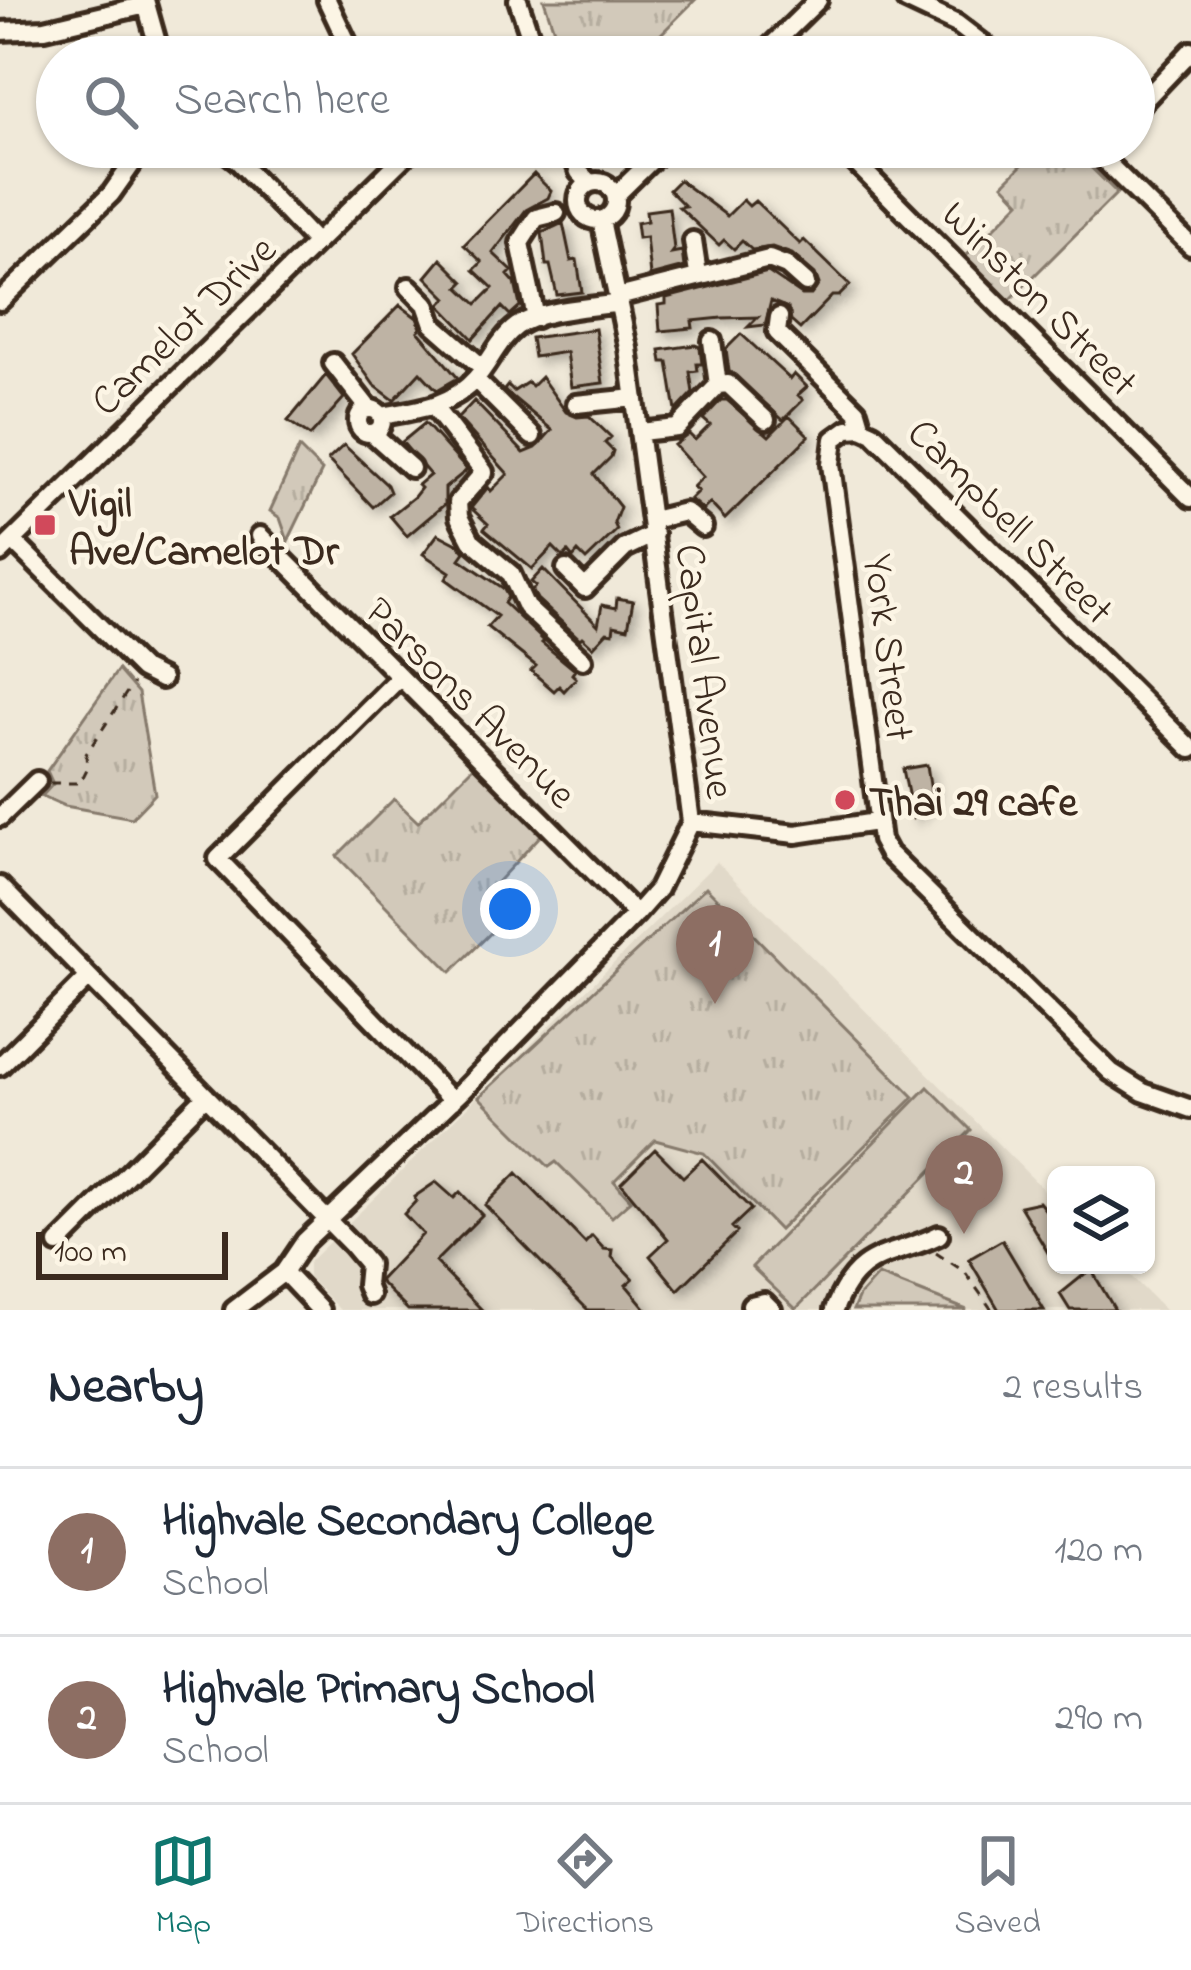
<!DOCTYPE html>
<html lang="en">
<head>
<meta charset="utf-8">
<style>
	body { margin:0; font-family:"Indie Flower",sans-serif; background:#f6f6f7; color:#1f2937 }
	.controls { position:absolute; right:36px; bottom:36px; display:grid; overflow:hidden; border-radius:18px; box-shadow:0 3px 9px #0004 }
	.controls button { width:108px; height:108px; display:grid; place-items:center; padding:0; border:0; border-bottom:3px solid #e0e1e3; background:#fff; color:#1f2937; font:60px sans-serif }
	.scale { position:absolute; left:36px; bottom:30px; width:192px; box-sizing:border-box; padding-left:12px; border:6px solid #3b2a1e; border-top:0; font-size:33px; line-height:42px; white-space:nowrap; color:#3b2a1e; -webkit-text-stroke:9px #fcf5e5; paint-order:stroke }
	.you { position:absolute; left:510px; top:909px; width:42px; height:42px; margin:-30px; border:9px solid #fff; border-radius:50%; background:#1a73e8; box-shadow:0 0 0 18px #1a73e833 }
	.badge { display:grid; place-items:center; width:78px; height:78px; border-radius:50%; background:#0f766e; color:#fff; font-size:39px; font-weight:700 }
	.pin { position:absolute; translate:-50% -99px; filter:drop-shadow(0 3px 6px #0008) }
	.pin::after { content:''; position:absolute; top:63px; width:42px; height:36px; background:inherit; clip-path:polygon(0 0,100% 0,50% 100%) }
	.list { margin:0; padding:0; list-style:none }
	h2 { display:flex; justify-content:space-between; align-items:center; height:156px; margin:0; padding:0 48px; font-size:51px }
	h2 small { font-size:39px; font-weight:400; color:#747a83 }
	.list li { display:grid; grid-template-columns:78px 1fr auto; gap:36px; align-items:center; box-sizing:border-box; height:168px; padding:0 48px; border-top:3px solid #e0e1e3 }
	.list b { display:block; font-size:45px; white-space:nowrap }
	.list p { margin:0; font-size:39px; white-space:nowrap; color:#747a83 }
	.list em { font-size:39px; font-style:normal; color:#747a83 }
	.icon { flex:none; width:66px; height:66px; fill:none; stroke:currentColor; stroke-width:2; stroke-linecap:round; stroke-linejoin:round }
	.map { position:relative; flex:none; width:1191px; height:1310px; overflow:hidden }
	.search { position:absolute; background:#fff; box-shadow:0 3px 9px #0004; left:36px; right:36px; top:36px; height:132px; display:flex; align-items:center; gap:30px; box-sizing:border-box; padding:0 42px; border-radius:66px; color:#747a83; font-size:45px }
	.sheet { height:492px; background:#fff }
	nav { display:flex; justify-content:space-around; align-items:center; box-sizing:border-box; height:168px; border-top:3px solid #e0e1e3; background:#fff; font-size:33px; color:#747a83 }
	nav a { display:grid; justify-items:center; gap:6px }
	nav .on { color:#0f766e }
	.map>svg:first-child { display:block }
	.built { fill:#e1d9c9 }
	.grass { fill:#d2c9ba; stroke:#867a6c; stroke-width:3 }
	.park { fill:url(#park-tufts); stroke:#867a6c; stroke-width:3 }
	.building { fill:#beb3a4; stroke:#3b2a1e; stroke-width:3; filter:url(#shadow) }
	.lines { fill:none; stroke-linecap:round; stroke-linejoin:round }
	.minor-casing { stroke:#3b2a1e; stroke-width:26 }
	.path { stroke:#3b2a1e; stroke-width:3; stroke-dasharray:9 9; stroke-linecap:butt }
	.minor { stroke:#fcf5e5; stroke-width:16 }
	.poi-dot { fill:#d1495b; stroke:#fcf5e5; stroke-width:4.5 }
	.labels { text-anchor:middle; stroke-width:9; stroke-linejoin:round; paint-order:stroke }
	.street-label { font-size:42px; fill:#3b2a1e; stroke:#fcf5e5 }
	.poi-label { font-size:42px; font-weight:bold; fill:#3b2a1e; stroke:#fcf5e5; text-anchor:start }
</style>
</head>
<body>
<div class="map">
<svg width="1191" height="1310" viewBox="0 0 1191 1310">
	<defs>
		<pattern id="park-tufts" width="24" height="20" patternUnits="userSpaceOnUse" patternTransform="scale(3)"><rect width="24" height="20" fill="#d2c9ba"/><path d="M3 7l-1-3M5 7V3M7 7l1-3M15 17l-1-3M17 17v-4M19 17l1-3" fill="none" stroke="#b5ad9f"/></pattern>
		<filter id="shadow"><feDropShadow dx="5.5" dy="5.5" stdDeviation="6" flood-color="#0004"/></filter>
	</defs>
	<rect width="100%" height="100%" fill="#f0e9d9"/>
	<filter id="ink" filterUnits="userSpaceOnUse"><feTurbulence type="fractalNoise" baseFrequency=".00833" numOctaves="2"/><feDisplacementMap in="SourceGraphic" scale="24" xChannelSelector="R" yChannelSelector="G"/><feConvolveMatrix kernelMatrix="1 2 1 2 8 2 1 2 1" color-interpolation-filters="sRGB"/></filter>
	<g filter="url(#ink)">
		<path class="built" d="M717,862L1056,1202V1265H1120L1165,1310H340L308,1277V1263Z"/>
		<path class="grass" d="M928,1087L971,1130L796,1309L752,1267Z
			M878,1275L967,1310H853L859,1296Z"/>
		<path class="park" d="M544,0H695L638,57H563Z
			M1040,147H1070L1117,193L1009,301L965,257L1020,202L1003,184Z
			M299,448L322,471L288,541L280,518L270,511Z
			M118,670L138,693L155,794L132,818L65,806L42,796L53,784L47,771Z
			M474,766L542,834L487,893L509,915L451,972L337,856L394,799L418,822Z
			M706,887L914,1097L779,1230L704,1153L655,1140L614,1181L631,1200L612,1217L556,1162L549,1167L479,1097Z"/>
		<path class="building" d="M534,174L551,191L548,198L526,210L493,253L512,271L508,275L515,283L520,306L510,315L502,307L473,339L440,305L447,298L426,277L441,259L464,282L459,287L477,304L493,288L474,270L482,262L464,245Z
			M679,180L727,216L743,200L749,206L755,201L800,244L804,240L850,285L839,296H832L800,329L791,321L788,308L771,301L765,325L748,327L758,317L722,318L692,321L693,328L660,331L658,305L666,304V298L768,272L802,295H811L819,284L815,274L792,254L772,247L752,250L742,241L734,249L724,240L719,245L679,207L685,206L669,190Z
			M669,208L674,249L671,253L682,251L684,267L650,276L646,237L638,238L636,223L647,221L646,211Z
			M563,223L571,261L577,260L582,292L557,295L550,265H546L542,233Z
			M400,305L417,318L421,328L418,331L458,378L437,390L420,372L394,400L374,385L352,354Z
			M595,329L603,383L571,387L566,352L534,357L531,338Z
			M741,334L790,379L794,374L807,387L798,395L803,400L783,420L729,371L726,349Z
			M695,345L700,347L702,364H697L698,371L690,372L693,393L676,411L668,362H662L660,350Z
			M326,375L344,398L310,436L288,421Z
			M541,377L566,412L577,417L589,416L611,437L605,443L613,451L611,457L594,474L620,507L614,523L617,530L586,560L578,552L573,558L568,552L563,557L553,547L532,569L484,529L488,524L471,508L488,487L491,491L508,474L458,418L474,401L524,453L536,448L552,430L504,390L508,385L514,391L528,382L532,386Z
			M721,400H727L769,436L789,416L809,436L725,519L710,503L703,510L690,499L698,491L693,487L703,477L674,445L689,434L695,440L710,425L703,419Z
			M425,423L467,470L445,488V504L407,536L390,516L414,497L421,488L418,485L430,475L402,442Z
			M344,445L387,485L390,492L373,507L328,460Z
			M438,534L459,545L465,552L460,559L503,588L508,597L504,603L544,641L542,643L575,670L572,674L576,678L564,691L559,686L554,691L531,671L536,666L487,627L497,616L446,579L450,572L423,554Z
			M543,569L598,625L602,605L616,608L617,598L633,601L628,628L614,625L613,633L607,632L593,647L582,637L580,639L537,599L532,590L536,586L531,582Z
			M927,765L932,798L913,818L903,769Z
			M655,1149L683,1177L702,1159L751,1209L732,1227L737,1232L678,1290L650,1256L668,1239L621,1183Z
			M517,1173L585,1243L592,1236L604,1249L613,1250L612,1257L633,1279L626,1285L647,1310H588L485,1205Z
			M436,1182L454,1198L460,1192L482,1215L435,1262L482,1310H408L379,1281L423,1234L404,1214L416,1201L414,1197Z
			M1039,1202L1056,1223V1266L1020,1206Z
			M1002,1240L1044,1310H999L969,1259Z
			M1091,1269L1115,1310H1070L1060,1294Z"/>
		<g class="lines">
			<g class="minor-casing">
				<path id="minor" d="M145,0L161,57
					M327,0L354,57
					M518,0L537,57
					M906,0L957,24L1000,57
					M0,31L45,29L146,5
					M760,57L818,0
					M1134,111L1191,51
					M220,147L238,161L316,243
					M570,147L579,172L590,183
					M840,147L1191,498
					M1091,147L1191,246
					M578 201a19 19 0 1 1 38 0a19 19 0 1 1-38 0Z
					M616,195L665,147
					M693,241L698,274
					M409,287L426,304L433,324L483,368
					M618,297L769,259L787,266L806,283
					M0,301L111,194L144,147
					M779,317L777,332L857,411L862,428L873,433L1191,749
					M536,318L520,243L536,218L556,213
					M712,341L718,385
					M333,363L369,409
					M475,379L532,436
					M576,404L635,398
					M434,407L484,472L458,502L459,517L471,540L511,574L526,607L583,660
					M358 421a12 12 0 1 1 24 0a12 12 0 1 1-24 0Z
					M381,416C416,410 451,407 476,378C490,362 499,339 517,326C543,309 589,308 619,303
					M862,428L848,429L834,439L831,464L881,840L888,853L1111,1072L1143,1092L1191,1109
					M640,432L677,428L718,385L728,384L766,420
					M372,433L411,468
					M652,520L685,512L703,527
					M260,536L636,914
					M13,541L142,669L162,679
					M0,553L414,147
					M566,569L585,588L625,548L654,534
					M398,679L218,859L452,1101
					M0,817L37,781
					M691,822L796,834L876,822
					M0,886L352,1245L368,1264L366,1285L370,1295
					M0,1066L89,977
					M58,1244L206,1096
					M284,1272L320,1310
					M751,1305L764,1302L772,1310
					M234,1310L284,1272L305,1241L463,1090L636,914L658,889L691,822L628,348L601,220
					M834,1310C858,1248 890,1259 939,1235"/>
			</g>
			<path class="path" d="M50,783H80L87,769L86,754L133,683
				M936,1253L965,1272L992,1310"/>
			<use href="#minor" class="minor"/>
		</g>
	</g>
	<g class="poi-dot">
		<rect x="33" y="513" width="24" height="24" rx="6"/>
		<circle cx="845" cy="800" r="12"/>
	</g>
	<g class="labels">
		<g class="street-label">
			<text transform="translate(1041 297) rotate(45)" y="15">Winston Street</text>
			<text transform="translate(182 324) rotate(-44)" y="15">Camelot Drive</text>
			<text transform="translate(1012 520) rotate(45)" y="15">Campbell Street</text>
			<text transform="translate(891 647) rotate(83)" y="15">York Street</text>
			<text transform="translate(707 671) rotate(83)" y="15">Capital Avenue</text>
			<text transform="translate(472 701) rotate(45)" y="15">Parsons Avenue</text>
		</g>
		<g class="poi-label">
			<text x="69" y="516">Vigil<tspan x="69" dy="48">Ave/Camelot Dr</tspan></text>
			<text x="869" y="815">Thai 29 cafe</text>
		</g>
	</g>
</svg>
<div class="controls">
<button><svg class="icon" aria-label="layers" viewBox="0 0 24 24"><path d="M12 4l9 5-9 5-9-5zM3 14l9 5 9-5"/></svg></button>
</div>
<div class="scale">100 m</div>
<div class="you"></div>
<div class="pin badge" style="left:715px;top:1004px;background:#8d6e63">1</div>
<div class="pin badge" style="left:964px;top:1234px;background:#8d6e63">2</div>
<div class="search"><svg class="icon" aria-label="search" viewBox="0 0 24 24"><circle cx="10" cy="10" r="6"/><path d="M15 15l6 6"/></svg>Search here</div>
</div>
<section class="sheet">
<h2>Nearby<small>2 results</small></h2>
<ul class="list">
<li><span class="badge" style="background:#8d6e63">1</span><div><b>Highvale Secondary College</b><p>School</p></div><em>120 m</em></li>
<li><span class="badge" style="background:#8d6e63">2</span><div><b>Highvale Primary School</b><p>School</p></div><em>290 m</em></li>
</ul>
</section>
<nav>
<a class="on"><svg class="icon" aria-label="map" viewBox="0 0 24 24"><path d="M3 6l6-2 6 2 6-2v14l-6 2-6-2-6 2zM9 4v14M15 6v14"/></svg>Map</a>
<a><svg class="icon" aria-label="directions" viewBox="0 0 24 24"><path d="M12 3l9 9-9 9-9-9zM9 14v-3h6M13 9l2 2-2 2"/></svg>Directions</a>
<a><svg class="icon" aria-label="saved" viewBox="0 0 24 24"><path d="M7 4h10v16l-5-4-5 4z"/></svg>Saved</a>
</nav>
</body>
</html>
